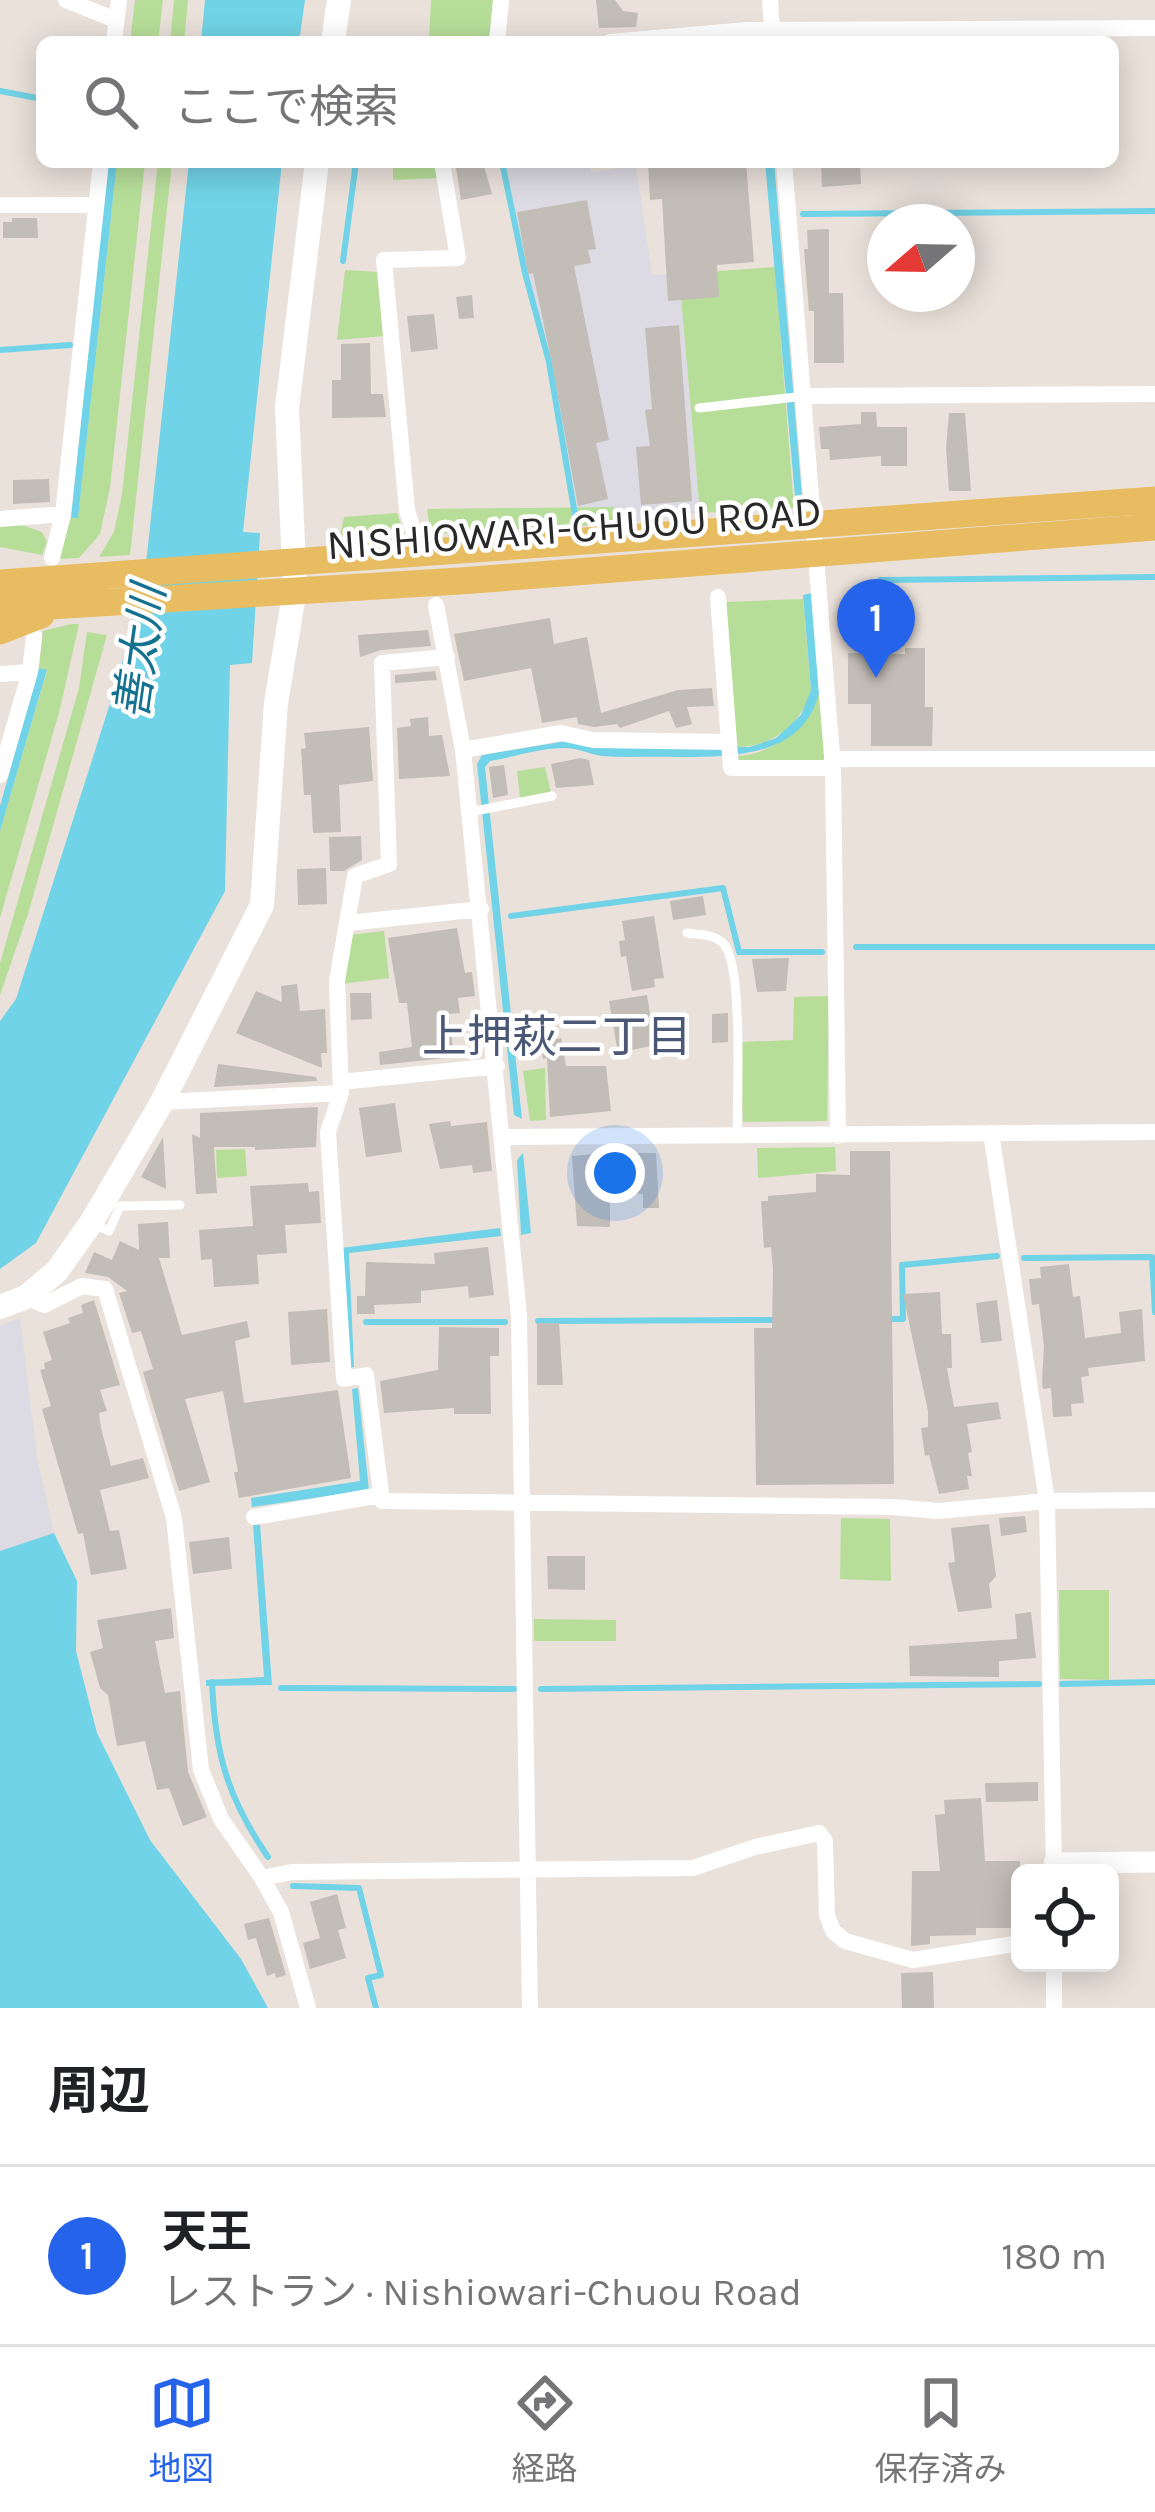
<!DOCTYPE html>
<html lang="ja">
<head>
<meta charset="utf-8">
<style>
	body { margin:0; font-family:Karla,"Noto Sans JP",sans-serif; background:#f6f6f6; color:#202124 }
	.controls { position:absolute; right:36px; bottom:36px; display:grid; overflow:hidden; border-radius:18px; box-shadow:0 6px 30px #0003 }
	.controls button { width:108px; height:108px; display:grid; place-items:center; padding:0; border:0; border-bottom:3px solid #e0e0e0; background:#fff; color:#202124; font:60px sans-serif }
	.compass { position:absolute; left:867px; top:204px; width:108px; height:108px; border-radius:50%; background:#fff; box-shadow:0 6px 30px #0003; rotate:250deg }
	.you { position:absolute; left:615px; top:1173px; width:42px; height:42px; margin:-30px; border:9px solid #fff; border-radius:50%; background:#1a73e8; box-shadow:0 0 0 18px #1a73e833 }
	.badge { display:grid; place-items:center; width:78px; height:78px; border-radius:50%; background:#2563eb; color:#fff; font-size:39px; font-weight:700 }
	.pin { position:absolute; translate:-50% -99px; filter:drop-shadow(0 3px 6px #0008) }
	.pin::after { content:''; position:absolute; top:63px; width:42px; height:36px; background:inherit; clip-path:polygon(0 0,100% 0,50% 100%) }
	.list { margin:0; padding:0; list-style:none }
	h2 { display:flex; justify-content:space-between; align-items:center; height:156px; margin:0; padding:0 48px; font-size:51px }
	h2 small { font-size:39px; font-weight:400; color:#757577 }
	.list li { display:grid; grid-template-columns:78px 1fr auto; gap:36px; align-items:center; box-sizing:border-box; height:180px; padding:0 48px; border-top:3px solid #e0e0e0 }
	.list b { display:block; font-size:45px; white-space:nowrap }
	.list p { margin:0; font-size:39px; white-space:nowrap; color:#757577 }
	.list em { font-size:39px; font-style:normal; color:#757577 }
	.icon { flex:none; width:66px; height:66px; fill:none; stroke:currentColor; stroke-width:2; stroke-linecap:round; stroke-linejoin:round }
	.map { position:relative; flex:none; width:1155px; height:2008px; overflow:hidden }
	.search { position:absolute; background:#fff; box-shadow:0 6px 30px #0003; left:36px; right:36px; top:36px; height:132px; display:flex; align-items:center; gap:30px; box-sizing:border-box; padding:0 42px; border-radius:18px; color:#757577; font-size:45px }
	.sheet { height:336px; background:#fff }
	nav { display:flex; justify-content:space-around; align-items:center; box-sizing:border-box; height:168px; border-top:3px solid #e0e0e0; background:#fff; font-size:33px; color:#757577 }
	nav a { display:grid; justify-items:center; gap:6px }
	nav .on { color:#2563eb }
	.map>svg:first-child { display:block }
	.industrial { fill:#dcdae2 }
	.green { fill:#b7de99 }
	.water { fill:#71d3e7 }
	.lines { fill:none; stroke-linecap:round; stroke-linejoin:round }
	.stream { stroke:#71d3e7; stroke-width:6 }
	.building { fill:#c2bdb6 }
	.service { stroke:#fff; stroke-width:9 }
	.minor { stroke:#fff; stroke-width:16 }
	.tertiary { stroke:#fff; stroke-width:21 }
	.secondary { stroke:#fff; stroke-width:24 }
	.primary { stroke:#e8bc60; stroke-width:27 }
	.labels { text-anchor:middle; stroke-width:9; stroke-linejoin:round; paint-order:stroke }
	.street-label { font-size:42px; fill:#282828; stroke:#fff }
	.water-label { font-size:45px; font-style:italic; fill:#147190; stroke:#fff }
	.neighbourhood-label { font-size:45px; fill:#4b5776; stroke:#fff }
</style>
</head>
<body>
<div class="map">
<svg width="1155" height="2008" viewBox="0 0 1155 2008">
	<rect width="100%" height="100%" fill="#eae1da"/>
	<path class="industrial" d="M503,162H590L591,172L636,166L652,275L679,274L700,513L616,524L613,507L576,510L551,362L526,273Z
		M20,1318L37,1457L54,1533L0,1551V1326Z"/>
	<path class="green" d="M135,0H163L158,42H130Z
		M174,0H188L184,42H170Z
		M431,0H493L489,42H429Z
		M117,162H145L110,488L100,534L79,558L58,559L71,518L78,517Z
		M158,162H172L130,555L99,557L114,532L122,494Z
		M393,162H436L439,178L393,180Z
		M775,267L794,508L700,513L679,274Z
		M345,270L378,272L384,336L337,340Z
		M614,507L616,524L431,534L427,509Z
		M397,513L405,535L339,541L344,517Z
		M19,524L42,532L47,542L42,555L0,547V525Z
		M803,599L811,690C802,724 772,747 737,747L726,602Z
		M71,624H79L60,709L0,918V831L47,671L39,668L43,631Z
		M87,632L107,635L28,914L0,995V963L79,688Z
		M819,693L822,694L826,756L821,763L739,762L738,756C771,755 811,725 819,693Z
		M545,767L551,793L520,798L517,771Z
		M384,931L389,978L341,984L348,935Z
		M829,996L827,1121L743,1122L741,1042L793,1040L794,997Z
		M545,1068L546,1120L530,1121L523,1071Z
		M835,1147L836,1171L758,1178L757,1148Z
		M245,1149L247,1176L217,1178L216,1150Z
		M841,1518L890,1519L891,1581L840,1579Z
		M1059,1590H1109V1680L1060,1679Z
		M534,1619L616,1620V1641H534Z"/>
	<path class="water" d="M205,0H305L299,42H201Z
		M107,162H117L78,518H71Z
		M189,162H282L243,532L260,533L252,663L230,665L225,891L36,1243L0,1269V1021L16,999L120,672L147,555Z
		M765,162H774L802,496H795Z
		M812,593L819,693C803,758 731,757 677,757C652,756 627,758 602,756C589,754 577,748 565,748C540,748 514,757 490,761L485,767L522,1119L514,1115L477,764L482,755L566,741L608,748L750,747L776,738L801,715L811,690L803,595Z
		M39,668L47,670L0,831V806Z
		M523,1153L531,1233L521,1235L517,1160Z
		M500,1228L501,1236L349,1253L354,1367L349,1368L341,1248Z
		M358,1388L369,1490L252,1507L251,1498L360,1481L352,1389Z
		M260,1524L272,1685L206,1686V1680L264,1677L253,1525Z
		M54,1533L77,1581L76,1651L97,1733L150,1840L241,1959L268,2008H0V1551Z"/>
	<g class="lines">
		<path class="stream" d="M0,91L42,99
			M502,162L525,273L549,362L575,515
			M803,214L1155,211
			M343,261L356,162
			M0,350L70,345
			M880,580L1155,577
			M511,916L723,888L739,952H822
			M856,947H1155
			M1024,1258L1152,1257L1155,1312
			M884,1319H903L902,1265L997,1256
			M538,1321L775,1320
			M366,1322H505
			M212,1682C215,1753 227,1797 268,1857
			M1062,1684L1155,1682
			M281,1688L514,1689
			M541,1689L1039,1684
			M293,1886L359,1888L381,1975L368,1978L376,2008"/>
	</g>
	<path class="building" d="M596,0H615L623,11L638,13L636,27L599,28Z
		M648,162H746L754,262L717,265L719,297L668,301L662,199L650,200Z
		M821,162H860L861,184L822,187Z
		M483,163L492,194L461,200L456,168Z
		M587,200L596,249L588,250L591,263L574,266L609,440L596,443L608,499L578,506L552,364L533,273L528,274L517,212Z
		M12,218H37L38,238H3V222H12Z
		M829,229V293H843L844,363H814V311H809L804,249H808L807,230Z
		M472,295L474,318L459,319L456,297Z
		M434,314L438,349L411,352L407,316Z
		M679,325L692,501L641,505L636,447L650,446L645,410L652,409L645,328Z
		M370,343L371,394H383L386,417L332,418V380H341V344Z
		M861,412H876L877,427H907V466H881V456L830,460L829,449H821L819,427L861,424Z
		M949,413H965L971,491H949L946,448Z
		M49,479L50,502L13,504V480Z
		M550,618L554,644L587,637L601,713L678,690L712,688L714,706L687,707L692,724L676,728L669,711L620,728L617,724L594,727L578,724L577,717L542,723L531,668L464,681L454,634Z
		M428,630L431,646L381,650L360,657L358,635Z
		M905,648H925V707H933L932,746H871V704H848V653L905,654Z
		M435,671L437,680L395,683V675Z
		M428,717L429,736L442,735L450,776L399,779L397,728L411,726L410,719Z
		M369,727L373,781L339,785L341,832L313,833L311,795H304L301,749L306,748L304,733Z
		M580,758L589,760L594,785L556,788L551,764Z
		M504,765L508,795L493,798L489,767Z
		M361,836L362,860L344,871H330L329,837Z
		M326,868L327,904L298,905L297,869Z
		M703,896L706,915L673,920L670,901Z
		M654,916L664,978L654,979L655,987L632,991L626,956L621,957L619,941L625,940L622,921Z
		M457,928L465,973L472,972L475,996L458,998L460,1013L449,1014L454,1057L380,1065L379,1052L412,1047L407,1003H399L388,938Z
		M789,958L786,991L757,992L752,959Z
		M297,984L300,1011L325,1009L327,1053H321L322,1068L236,1033L256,991L282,1002L281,986Z
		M350,993H371L372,1019L351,1020Z
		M647,995L655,1045L618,1053L609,1001Z
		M728,1013V1042L712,1043V1014Z
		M561,1038L566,1066H606L611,1111L550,1117L547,1058L543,1059L541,1042Z
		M218,1064L316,1077L317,1081L214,1087Z
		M395,1103L402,1152L366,1157L359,1108Z
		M318,1107L316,1147L255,1150V1147H214L217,1193L196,1194L192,1134L200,1138V1113Z
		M450,1121L451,1126L487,1122L492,1171L473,1173L472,1165L440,1169L429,1124Z
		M163,1137L166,1189L141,1177Z
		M850,1151H890L894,1484L756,1485L754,1328H772L773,1270L771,1247L764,1248L761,1201H768V1196L816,1192V1174L850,1175Z
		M604,1153H656L659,1208H643V1194L610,1192V1227L577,1226L572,1156Z
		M308,1183L309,1192L319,1191L321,1223L285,1225L287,1253L257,1255L259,1284L214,1287L212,1259L201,1260L199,1230L253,1226L250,1186Z
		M168,1222L170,1258H159L182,1335L247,1321L250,1337L235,1341L244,1403L338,1390L351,1478L239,1498L234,1472H238L223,1391L185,1399L210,1482L179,1491L143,1372L153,1369L141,1331L132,1333L119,1293L127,1291L108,1277L85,1273L94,1252L112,1260L120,1241L139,1250L138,1224Z
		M488,1247L494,1295L469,1298L468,1286L421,1291V1303L374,1305L375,1314H357V1296H365L366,1262L435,1264L434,1253Z
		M1069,1264L1073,1297L1080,1296L1085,1338L1121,1333L1119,1312L1142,1309L1145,1361L1088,1368L1089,1376L1081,1377L1084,1403L1071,1404L1072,1416L1053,1417L1051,1388L1043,1389L1042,1382L1044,1346L1039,1304L1032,1305L1029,1279L1041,1278L1040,1267Z
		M940,1292L942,1334H951L952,1368H947L954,1407L998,1402L1001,1419L967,1424L972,1452L968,1453L972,1476H967L969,1489L939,1494L929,1455L925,1456L921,1428L928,1427V1411L903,1294Z
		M94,1300L120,1385L100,1390L107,1411L99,1413L101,1428L111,1466L143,1458L149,1478L100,1490L110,1531L119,1530L127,1569L91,1575L83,1533L78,1534L42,1409L51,1406L40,1370L45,1369L44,1363L52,1360L43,1332L70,1323L68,1318L83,1313L81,1305Z
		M997,1300L1002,1341L981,1343L976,1303Z
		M327,1309L330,1362L291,1365L288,1312Z
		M537,1323H559L563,1385H537Z
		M439,1327L499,1328V1356H490L491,1414H454V1408L384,1413L380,1381L438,1370Z
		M1025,1516L1027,1532L1001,1536L999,1518Z
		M989,1524L996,1576L989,1584L992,1608L958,1612L948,1563L955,1562L951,1528Z
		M229,1537L232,1569L193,1574L189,1542Z
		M547,1556H585V1590L548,1589Z
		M171,1608L174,1638L155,1641L165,1693L180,1691L188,1772L207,1817L183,1826L169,1788L157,1790L145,1741L117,1746L108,1695L100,1688L90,1652L103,1648L97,1620Z
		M1031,1612L1036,1658L999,1661V1677L910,1676L909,1646L1017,1639L1015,1614Z
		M1038,1782V1801L986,1802L985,1783Z
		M981,1798L985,1861H1020V1928H976V1935L930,1936V1944L911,1946L912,1871H940L935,1815L945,1814L944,1800Z
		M337,1894L346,1928L338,1930L346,1958L310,1969L303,1943L320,1938L310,1902Z
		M269,1918L286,1975L276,1978L275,1973L267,1976L256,1938L248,1940L244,1924Z
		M933,1972L934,2008H902L901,1973Z"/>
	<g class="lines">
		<path class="service" d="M699,408L805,396
			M470,812L552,796
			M687,933C699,935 714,934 723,943C744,963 737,1102 737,1137
			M94,1224L109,1231L120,1206L180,1205"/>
		<path class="minor" d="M66,0L116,20
			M770,0L773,42
			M114,42L119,0
			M497,42L501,0
			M610,42L747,30L1155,28
			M784,162L833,768L838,1136
			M0,205H96
			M805,396L1155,394
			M0,519L63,514L101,162
			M415,536L407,510L384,260L458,258L442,162
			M52,558L63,514
			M718,597L731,768H833
			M436,605L463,750L519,1316L530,2008
			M447,657L382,663L389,864L355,876L337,981L341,1093L328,1132L344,1379L366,1375L382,1501L892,1507L938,1511L1047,1501L1155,1500
			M0,674L30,672
			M463,750L561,733L593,740L728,742
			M832,759H1155
			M0,775L30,672L34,636
			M348,923L481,909
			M341,1082L497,1066
			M162,1102L341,1093
			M991,1133L1047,1501L1054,1872
			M504,1137L1155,1132
			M26,1297L44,1305L82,1286L105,1289L174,1518L201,1770L221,1819L262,1878L292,1872L693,1868L755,1847L819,1833L825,1841L827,1915L833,1931L845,1941L913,1960L1020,1943
			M254,1517L380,1495
			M262,1878L281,1912L308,2008
			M1054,1963V2008"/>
		<path class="tertiary" d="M1054,1863L1155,1862"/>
		<path class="secondary" d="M333,42L339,0
			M0,1307L26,1297L57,1271L91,1223L162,1102L262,905L276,703L295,589L287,408L317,162"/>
		<path class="primary" d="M0,583L1155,500
			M0,609L460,581L1155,527
			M0,631L41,615"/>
	</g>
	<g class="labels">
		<g class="street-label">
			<text transform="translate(574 527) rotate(-4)" y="15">NISHIOWARI-CHUOU ROAD</text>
		</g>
		<g class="water-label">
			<text transform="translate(139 652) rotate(-82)" y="16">善太川</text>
		</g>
		<g class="neighbourhood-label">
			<text x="557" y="1052">上押萩二丁目</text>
		</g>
	</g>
</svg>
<div class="controls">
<button><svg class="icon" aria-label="locate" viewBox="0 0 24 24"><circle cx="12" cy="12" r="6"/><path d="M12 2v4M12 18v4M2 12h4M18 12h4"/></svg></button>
</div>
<svg class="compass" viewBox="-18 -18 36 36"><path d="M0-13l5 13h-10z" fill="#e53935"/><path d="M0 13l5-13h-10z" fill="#757577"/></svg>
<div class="you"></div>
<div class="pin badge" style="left:876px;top:678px">1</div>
<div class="search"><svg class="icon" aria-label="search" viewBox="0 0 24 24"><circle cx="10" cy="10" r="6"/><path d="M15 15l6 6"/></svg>ここで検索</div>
</div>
<section class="sheet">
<h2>周辺<small></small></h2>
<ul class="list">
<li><span class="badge">1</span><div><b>天王</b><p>レストラン · Nishiowari-Chuou Road</p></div><em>180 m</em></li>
</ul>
</section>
<nav>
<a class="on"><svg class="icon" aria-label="map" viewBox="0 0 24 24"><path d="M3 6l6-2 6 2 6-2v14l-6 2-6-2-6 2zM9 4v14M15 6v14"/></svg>地図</a>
<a><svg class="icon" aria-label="directions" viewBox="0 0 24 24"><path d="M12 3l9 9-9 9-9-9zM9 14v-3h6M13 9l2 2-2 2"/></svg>経路</a>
<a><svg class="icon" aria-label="saved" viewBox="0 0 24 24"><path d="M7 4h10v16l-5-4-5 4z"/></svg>保存済み</a>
</nav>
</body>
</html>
